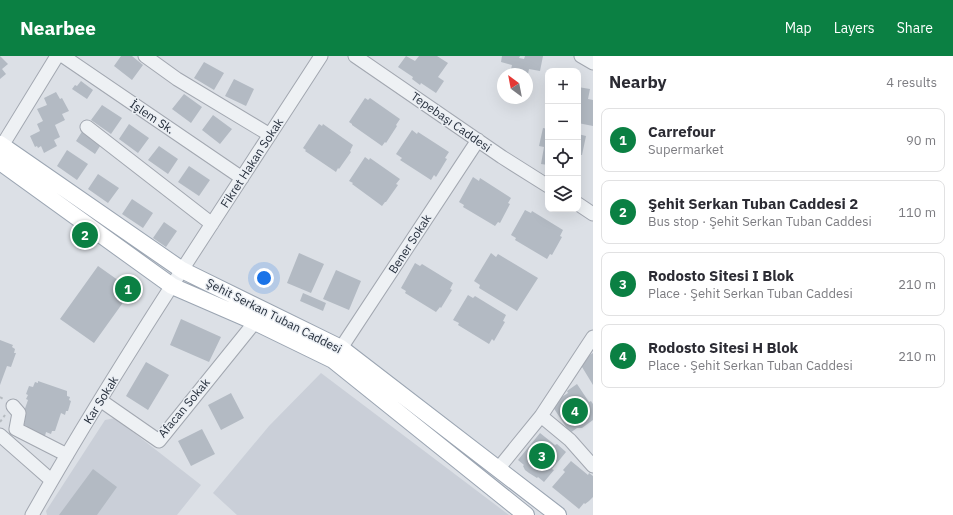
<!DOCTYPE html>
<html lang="en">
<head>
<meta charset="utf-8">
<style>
	body { margin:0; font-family:"IBM Plex Sans",sans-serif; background:#f2f2f3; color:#2b2b33 }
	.controls { position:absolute; right:12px; top:12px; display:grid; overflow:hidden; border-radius:8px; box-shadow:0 4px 16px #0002 }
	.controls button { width:36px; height:36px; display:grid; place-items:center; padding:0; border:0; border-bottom:1px solid #e1e1e2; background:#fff; color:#2b2b33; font:20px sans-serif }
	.compass { position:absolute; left:497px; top:12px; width:36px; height:36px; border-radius:50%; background:#fff; box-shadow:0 4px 16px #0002; rotate:328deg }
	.you { position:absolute; left:264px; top:222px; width:14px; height:14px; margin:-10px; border:3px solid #fff; border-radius:50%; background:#1a73e8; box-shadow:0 0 0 6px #1a73e833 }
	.badge { display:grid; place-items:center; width:26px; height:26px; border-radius:50%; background:#0b8043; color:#fff; font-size:13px; font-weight:700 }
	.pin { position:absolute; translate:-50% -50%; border:2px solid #fff; box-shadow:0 1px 4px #0006 }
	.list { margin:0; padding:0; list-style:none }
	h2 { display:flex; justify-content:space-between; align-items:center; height:52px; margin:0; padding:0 16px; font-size:17px }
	h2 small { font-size:13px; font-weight:400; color:#7c7c81 }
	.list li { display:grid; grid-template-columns:26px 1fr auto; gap:12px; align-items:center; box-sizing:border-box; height:64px; margin:0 8px 8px; padding:0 8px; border:1px solid #e1e1e2; border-radius:8px }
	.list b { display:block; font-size:15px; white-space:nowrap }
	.list p { margin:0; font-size:13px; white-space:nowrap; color:#7c7c81 }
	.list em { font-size:13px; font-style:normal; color:#7c7c81 }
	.icon { flex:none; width:22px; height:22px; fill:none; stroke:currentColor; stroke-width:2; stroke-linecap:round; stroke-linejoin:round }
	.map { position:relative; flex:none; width:593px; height:459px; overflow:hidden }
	header { display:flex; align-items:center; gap:24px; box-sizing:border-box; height:56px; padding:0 20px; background:#0b8043; color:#fff }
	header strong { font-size:19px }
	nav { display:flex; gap:22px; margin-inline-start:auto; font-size:14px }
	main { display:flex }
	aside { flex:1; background:#fff }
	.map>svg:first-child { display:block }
	.built { fill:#cacfd8 }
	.building { fill:#b3bac3 }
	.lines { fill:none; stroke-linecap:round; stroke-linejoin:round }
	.minor-casing { stroke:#a2a7b0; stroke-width:15 }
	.major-casing { stroke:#9ba5b2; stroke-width:18 }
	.path { stroke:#b6bbc0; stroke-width:2; stroke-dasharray:3 3; stroke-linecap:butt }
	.minor { stroke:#eef1f4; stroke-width:13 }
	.major { stroke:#fff; stroke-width:16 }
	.labels { text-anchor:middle; stroke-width:3; stroke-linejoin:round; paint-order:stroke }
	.street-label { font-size:12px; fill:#262f3c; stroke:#ebeff4 }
</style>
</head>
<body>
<header>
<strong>Nearbee</strong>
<nav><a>Map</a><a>Layers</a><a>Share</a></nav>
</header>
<main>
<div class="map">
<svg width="593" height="459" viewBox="0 0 593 459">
	<rect width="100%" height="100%" fill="#dce0e6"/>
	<path class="built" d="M321,317L509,459H237L213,437L269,370Z
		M115,362L201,429L177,459H47L46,455L105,364Z"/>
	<path class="building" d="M0,0L8,8L2,13L6,18L0,23Z
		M121,0H132L143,9L132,24L114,10Z
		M406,0L415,5L419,0H437L448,7L438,21L444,25L436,37L421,27L420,29L412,23L413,21L398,11Z
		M502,0H520L519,2L524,3L525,0H543L540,15L529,13L528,18H510L512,9L501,6Z
		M204,6L224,17L214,34L194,22Z
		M234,23L254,33L246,50L225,40Z
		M81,25L93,34L87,43L72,33L75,29L77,30Z
		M578,31L590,33L588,43L593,44V70L578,67L580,50L578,49Z
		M56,36L60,43L62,42L69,55L62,58L65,64L55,69L60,81L54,84L57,90L44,97L41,90L38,92L37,90L35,91L30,80L40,75L37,68L43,65L37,53L47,49L44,42Z
		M184,38L202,51L191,67L172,53Z
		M365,42L368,44L370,42L400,63L396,69L397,70L386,87L385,86L382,90L352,69V68L349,66Z
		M102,49L122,62L111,78L91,64Z
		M213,59L232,73L220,88L202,74Z
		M129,68L149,82L138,97L119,83Z
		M319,68L322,70L323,68L353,89L350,95L351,96L339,113L338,112L336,116L305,95L306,94L303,92Z
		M543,72L548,73V109L541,108L544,91L539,90Z
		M83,74L102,87L95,98L76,85Z
		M412,74L417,78L418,76L449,96L445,102L447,103L436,121L434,119L431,124L400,104L402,102L396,98Z
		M578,78L586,80L582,99H580L579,105Z
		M159,90L178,103L168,118L148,104Z
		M67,94L88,108L77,124L57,110Z
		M365,101L369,104L370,102L400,123L396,128L398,129L386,146H385L382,150L352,128L353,127L349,125Z
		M189,110L210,124L199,140L178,126Z
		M98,118L119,132L108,147L88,133Z
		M473,121L479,125L480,122L511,142L508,147L510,148L500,167L498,166L495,170L463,151L464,149L459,146Z
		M132,143L153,157L143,172L122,158Z
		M525,154L531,157L532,155L563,174L560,180L562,181L552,199L550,198L547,203L515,184L516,182L511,179Z
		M164,166L177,175L166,191L153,182Z
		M299,197L324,208L311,237L287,227Z
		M491,197L496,201L498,198L538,222L517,255L479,232L480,229L474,225Z
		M415,207L420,210L422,208L453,227L450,233L452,234L441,252L440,251L436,256L405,237L406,235L401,232Z
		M98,210L132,234L94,287L60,263Z
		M336,214L361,225L349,254L323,243Z
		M303,237L326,247L323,255L300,245Z
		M468,239L473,242L475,240L506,259L503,265L505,266L494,285L492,283L489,288L458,269L459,267L453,264Z
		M181,263L221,281L209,306L170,289Z
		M0,284L13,289L12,291L15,293L14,297H16L11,311L7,310L0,329Z
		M593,297V329L579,306Z
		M146,306L169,319L148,354L126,340Z
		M38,325L67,335V340L70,341L69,344L71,345L68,355H66L65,359L61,357L55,375H52L51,378L46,376L45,380L26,373L27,370L23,369L25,365L21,364L28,344L26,343L28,339L26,338L29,330L33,331L35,326L38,327Z
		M577,328L589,346L591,345L593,348V364L582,372H577L570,377L551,348L568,337L567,335Z
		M231,337L244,362L221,374L208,349Z
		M202,373L215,398L191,410L178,385Z
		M540,377L555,389L557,388L566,396L552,413L554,414L544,426L538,421L537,422L529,417L525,414L523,410L524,409L518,404Z
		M571,405L588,419L589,417L593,420V441L589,445L585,448L584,447L579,453L552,431L565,416L563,414Z
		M93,413L117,431L97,459H59Z"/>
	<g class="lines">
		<g class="minor-casing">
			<path id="minor" d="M63,0L242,122
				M145,0L177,23L270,79
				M355,0L502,101L548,130
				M581,0L593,7
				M87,71L212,168
				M0,93L57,0
				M578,148L593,158
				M341,292L478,84
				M100,344L159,385L255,266
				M13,350L19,357L16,373L67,399
				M541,360L570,384L593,410
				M0,379L51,424
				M498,413L541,360L593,281
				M32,459C121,302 223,152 321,0"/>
		</g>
		<g class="major-casing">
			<path id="major" d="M0,88L182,214L341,292L558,459
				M0,106L172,230L255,266L333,304L526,459"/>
		</g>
		<path class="path" d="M0,341L5,344
			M0,366L5,359"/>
		<use href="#minor" class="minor"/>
		<use href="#major" class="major"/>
	</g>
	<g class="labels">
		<g class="street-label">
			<text transform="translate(152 61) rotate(34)" y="4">İşlem Sk.</text>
			<text transform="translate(451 66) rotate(35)" y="4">Tepebaşı Caddesi</text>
			<text transform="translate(252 107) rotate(-57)" y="4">Fikret Hakan Sokak</text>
			<text transform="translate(410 188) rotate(-57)" y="4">Bener Sokak</text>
			<text transform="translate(274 260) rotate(27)" y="4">Şehit Serkan Tuban Caddesi</text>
			<text transform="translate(101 344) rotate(-58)" y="4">Kar Sokak</text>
			<text transform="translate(184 352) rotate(-50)" y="4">Afacan Sokak</text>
		</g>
	</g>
</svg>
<div class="controls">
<button>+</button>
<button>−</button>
<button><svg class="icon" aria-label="locate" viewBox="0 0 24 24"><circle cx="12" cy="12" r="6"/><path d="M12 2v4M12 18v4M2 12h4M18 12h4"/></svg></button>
<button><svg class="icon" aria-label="layers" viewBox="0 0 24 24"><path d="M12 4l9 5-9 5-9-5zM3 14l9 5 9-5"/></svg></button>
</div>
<svg class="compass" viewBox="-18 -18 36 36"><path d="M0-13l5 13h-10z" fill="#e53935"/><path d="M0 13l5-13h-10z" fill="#7c7c81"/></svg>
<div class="you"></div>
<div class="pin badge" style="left:128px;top:233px">1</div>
<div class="pin badge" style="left:85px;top:179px">2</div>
<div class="pin badge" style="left:542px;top:400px">3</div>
<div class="pin badge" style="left:575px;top:355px">4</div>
</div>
<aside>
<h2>Nearby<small>4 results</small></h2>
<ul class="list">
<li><span class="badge">1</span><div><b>Carrefour</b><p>Supermarket</p></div><em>90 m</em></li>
<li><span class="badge">2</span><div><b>Şehit Serkan Tuban Caddesi 2</b><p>Bus stop · Şehit Serkan Tuban Caddesi</p></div><em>110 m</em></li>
<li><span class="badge">3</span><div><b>Rodosto Sitesi I Blok</b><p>Place · Şehit Serkan Tuban Caddesi</p></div><em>210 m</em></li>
<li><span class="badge">4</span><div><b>Rodosto Sitesi H Blok</b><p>Place · Şehit Serkan Tuban Caddesi</p></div><em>210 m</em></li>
</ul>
</aside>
</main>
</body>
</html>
